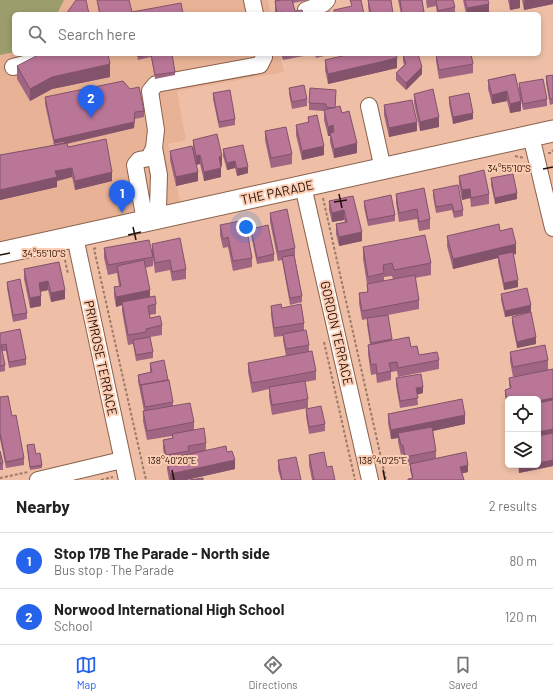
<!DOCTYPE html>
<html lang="en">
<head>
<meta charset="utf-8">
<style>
	body { margin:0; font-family:Barlow,sans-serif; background:#f6f6f6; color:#222 }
	.controls { position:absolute; right:12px; bottom:12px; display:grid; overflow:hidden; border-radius:6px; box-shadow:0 2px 6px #0003 }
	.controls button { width:36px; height:36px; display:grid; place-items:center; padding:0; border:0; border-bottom:1px solid #e0e0e0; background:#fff; color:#222; font:20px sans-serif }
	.you { position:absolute; left:246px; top:227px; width:14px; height:14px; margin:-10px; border:3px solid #fff; border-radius:50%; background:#1a73e8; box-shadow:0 0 0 6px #1a73e833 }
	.badge { display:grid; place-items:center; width:26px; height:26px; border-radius:50%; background:#2563eb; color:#fff; font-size:13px; font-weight:700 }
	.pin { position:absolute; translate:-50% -33px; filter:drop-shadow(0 1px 2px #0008) }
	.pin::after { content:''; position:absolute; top:21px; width:14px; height:12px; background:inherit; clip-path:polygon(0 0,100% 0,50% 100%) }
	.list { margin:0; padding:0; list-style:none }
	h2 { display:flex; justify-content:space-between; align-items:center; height:52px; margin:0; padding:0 16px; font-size:17px }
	h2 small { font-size:13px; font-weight:400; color:#767676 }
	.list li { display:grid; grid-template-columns:26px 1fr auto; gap:12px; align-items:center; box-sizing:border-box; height:56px; padding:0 16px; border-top:1px solid #e0e0e0 }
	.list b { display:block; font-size:15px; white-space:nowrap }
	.list p { margin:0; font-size:13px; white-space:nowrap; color:#767676 }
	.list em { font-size:13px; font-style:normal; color:#767676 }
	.icon { flex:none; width:22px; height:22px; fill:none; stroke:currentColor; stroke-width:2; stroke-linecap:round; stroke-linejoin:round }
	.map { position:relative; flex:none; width:553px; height:480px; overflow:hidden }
	.search { position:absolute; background:#fff; box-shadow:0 2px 6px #0003; left:12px; right:12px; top:12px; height:44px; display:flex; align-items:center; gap:10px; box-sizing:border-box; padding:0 14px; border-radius:6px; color:#767676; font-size:15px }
	.sheet { height:164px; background:#fff }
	nav { display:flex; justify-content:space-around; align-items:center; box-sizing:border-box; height:56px; border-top:1px solid #e0e0e0; background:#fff; font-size:11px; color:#767676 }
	nav a { display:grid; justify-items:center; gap:2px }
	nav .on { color:#2563eb }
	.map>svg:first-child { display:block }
	.built { fill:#e8b296 }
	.grass { fill:#9c9d6c }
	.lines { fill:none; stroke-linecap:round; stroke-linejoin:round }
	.minor-casing { stroke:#8a604a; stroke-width:18 }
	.major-casing { stroke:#8a604a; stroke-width:23 }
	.path { stroke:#9d7a67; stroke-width:2; stroke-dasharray:3 2; stroke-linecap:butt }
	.minor { stroke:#fff; stroke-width:16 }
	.major { stroke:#fff; stroke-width:21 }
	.wall { fill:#9f6582; fill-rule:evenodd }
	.shaded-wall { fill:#82536a }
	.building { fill:#b97697; stroke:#82536a }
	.ticks { fill:none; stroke:#211007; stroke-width:1.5 }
	.labels { text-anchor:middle; stroke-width:4; stroke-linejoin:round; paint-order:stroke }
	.street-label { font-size:13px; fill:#211007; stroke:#fcccb3 }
	.ticks-label { font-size:10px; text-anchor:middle; fill:#211007; stroke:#fcccb3; stroke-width:4; stroke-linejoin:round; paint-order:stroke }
</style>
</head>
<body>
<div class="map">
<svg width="553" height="480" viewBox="0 0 553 480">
	<rect width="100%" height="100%" fill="#eebfa6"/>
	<path class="built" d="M0,0H268L271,14H14V54H280L284,72L177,91L186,140L168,144L181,205L0,243Z"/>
	<path class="grass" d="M0,0H64L57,14H14V52L0,55Z"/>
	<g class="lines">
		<g class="minor-casing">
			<path id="minor" d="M252,0L255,14
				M306,10L323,4L327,0
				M13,67L36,61L44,54
				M369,106L383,169
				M531,136L553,228
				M303,186L370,480
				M161,218L158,207L159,175L154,148L156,130L150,91L156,84L260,65L264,57V54
				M145,221L135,165L139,160L149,158L154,148
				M75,237L127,480
				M38,480L122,460"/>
		</g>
		<g class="major-casing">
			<path id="major" d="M0,253L553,131"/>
		</g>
		<path class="path" d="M548,153H551L553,150
			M515,156L524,158
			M323,198L386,480
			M96,248L94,249L146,480
			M64,255L68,274
			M324,342L355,480
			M0,478L28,472
			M101,480L113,477"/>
		<use href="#minor" class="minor"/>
		<use href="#major" class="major"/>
	</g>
	<path class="wall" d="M97,0H129L132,12L183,14H99Z
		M275,0H309L293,3L295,11L303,14H276L275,11Z
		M368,0H391L393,14H369L368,6Z
		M398,0H422L424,14H401Z
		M426,0H453L455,7V14H437L436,6L427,8Z
		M463,0H488L489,13L485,14H466Z
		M508,0H520V8L510,10Z
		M522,0H553V4L524,10Z
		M137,54H172L175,72V75L155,79L151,57L138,60Z
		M281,54H309V55L283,60Z
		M315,54H333L316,58Z
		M436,54H471L473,64V73L439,79L436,61Z
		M403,55L422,74L406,90L396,80V73L404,65L403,61Z
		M325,60L397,68L328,84L325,70Z
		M17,66L110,77L52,89L30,101L17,79Z
		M515,74L521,111L510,113L507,101L492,104L488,89V80Z
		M553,75V104L550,105L546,83V76Z
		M519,83L547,99V106L523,110L519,90Z
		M289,88L307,99V106L292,109L289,94Z
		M213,93L235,119V125L219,128L213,99Z
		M414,94L439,127L420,131L414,103Z
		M336,96L335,108L342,113L357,153L334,158L330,142V136H328L324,120V111L309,110V103Z
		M45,97L144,111V117L135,119L134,128L67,144L68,147L112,181L75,190L72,177L57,181V187L0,200V155L54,145L45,104Z
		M449,97L473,119L453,124L449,104Z
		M384,105L417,131L389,137L384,115Z
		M308,117L324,155L302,160L296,135V125L308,123Z
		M265,131L292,154V164L271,168L265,140Z
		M193,140L222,166H221V177L204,181L200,164L196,165L198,181L176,186L170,160V151L193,148Z
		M223,149L248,173L237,176L235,168L227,170L223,156Z
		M459,176L489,194V204L471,207L470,198L462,200L459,185Z
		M491,178L517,199L495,204L491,185Z
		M433,190L463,210V216L454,218L452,210L436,213L433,196Z
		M396,194L430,219V229L419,231L417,219L399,222L396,203Z
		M353,196L362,241L339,246L336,234V224L345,222L344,220L332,222L329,210V201Z
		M364,201L395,215V221L368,226L364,207Z
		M270,213L295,248V258L302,296V302L290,305L282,260L278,261L270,222Z
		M220,225L252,258V267L233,271L228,247L223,248L220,235Z
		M251,229L274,254V261L257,264L251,235Z
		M500,231L516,254H513L518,287L504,290L498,262V258L453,269L447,246V236Z
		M152,244L186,269V279L172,281L170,270L155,273L153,258V266L145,268L150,297L156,304V314L149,315L150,318L162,325V335L150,337L153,352V358L136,361L133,344L128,345L122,311V305L116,307L114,296V287L119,286L117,273L108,275L104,258V248L152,252Z
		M363,247L431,263V275L415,278L419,300V309L388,315L392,340L411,347L419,355L439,360V369L398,377L397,371L391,372V380L377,383L376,374L371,375L368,354V345L370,344L367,325V319L362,320L359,303V293L367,292V284L363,259ZM392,276L393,279L384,281V277Z
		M59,262L65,299L51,302L48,290L40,292L41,306L30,308L24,279V269Z
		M7,282L27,313V319L13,322L7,288Z
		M501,294L531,312L505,317L501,300Z
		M271,306L282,308L304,323V330L309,345V351L316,371V380L305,382L308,399V408L272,415L269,397V389L252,393L248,372V363L286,356L283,340V336L274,337L271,315Z
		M512,317L536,344L517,348L512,323Z
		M0,333L26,359V365L9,368L6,351H2L5,365V371L0,372Z
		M510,352L548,360V370L513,377L510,361Z
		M150,363L168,380L173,402V406L194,422V430L206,443V450L227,452L235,469L186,480H169L167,469V464L166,465L163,449V440L172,438V436L147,440L143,421V411H144L138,381V375L150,372Z
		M553,369V466L519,473L518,465H538V399H508V412L505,396V390L510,389L509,385V378Z
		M396,378L423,393L417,394L418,405L400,408L396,385Z
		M0,397L12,416L24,458V465L6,468L0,439Z
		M306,409L325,424V431L309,434L306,416Z
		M388,414L465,424L433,431L436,451V458L468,472L462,473L412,478L410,470V465L405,466L403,454L401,455L398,442V438L391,439L388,423Z
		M27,445L36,454L42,465V468L30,470L27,448Z
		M0,451L3,463V470H0Z
		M309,455L327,467L335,480H312L309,465Z
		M278,460L301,480H281L278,470Z"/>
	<path class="shaded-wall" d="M510,0H520V8L510,10Z
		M526,0H553V4L524,10V1Z
		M489,4V13L485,14H467V8Z
		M397,58V68L328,84V74Z
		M110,64V77L52,89L30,101V89L52,77Z
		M422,67V74L406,90V83Z
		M507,91V101L492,104V95Z
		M521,101V111L510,113V104Z
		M135,112L134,128L55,146L54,140Z
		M473,113V119L453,124V117Z
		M439,117V127L420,131V122Z
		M417,122V131L389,137V128Z
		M333,125V135L330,133V136H328V127Z
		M357,143V153L334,158V149Z
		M324,146V155L302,160V151Z
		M200,155V164L196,165V156Z
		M222,156V166L219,167V157Z
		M235,161V168L227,170V163Z
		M248,167V173L237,176V169Z
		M72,168V177L57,181V187L0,200V190L55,171Z
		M221,168V177L204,181V172Z
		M112,172V181L75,190V181Z
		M198,172V181L176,186V177Z
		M470,189V198L462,200V190Z
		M517,193V199L495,204V198Z
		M344,210V220L332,222V213Z
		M362,232V241L339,246V237Z
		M516,244V254L499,258L498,255V258L453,269V259Z
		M518,280V287L504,290V283Z
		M48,281V290L39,292V283Z
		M65,290V299L51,302V293Z
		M150,290V299L122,302V305L116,307V297Z
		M41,296V306L30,308V298Z
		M531,305V312L505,317V311Z
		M536,337V344L517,348V342Z
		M423,387V393L416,395V388Z
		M553,398V405L538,408V401Z
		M465,415V424L399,438L398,433V438L391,439V430Z
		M553,429V435L538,438V432Z
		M235,460V469L186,480H170V474Z
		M553,460V466L519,473V467L528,465H538V463Z
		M468,465V472L460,474V467Z"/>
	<path class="building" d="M76,0H86L89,14H66Z
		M97,0H129L132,12L181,3L183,14H100Z
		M281,0H292L295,11L302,10L303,14H283L282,12L277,13L275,1Z
		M350,0H361L364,14H334V10L352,6Z
		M368,0H391L393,14H371Z
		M400,0H422L424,12L412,14H402Z
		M436,0H453L455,7L438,11Z
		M465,0H488L489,4L467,8Z
		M330,12L331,14H320Z
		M40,54H108L110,64L52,77L30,89L17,66Z
		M137,54H151L138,57Z
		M151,54H172L175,72L155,75Z
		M351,54H396L397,58L328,74L325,60Z
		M406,54H418L422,67L406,83L396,73L406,64L403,55Z
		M436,54H471L473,64L439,70Z
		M515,74L521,101L510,104L507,91L492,95L488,80Z
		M553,75V98L550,99L546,76Z
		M543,79L547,99L523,104L519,83Z
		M123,81L130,89L139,87L144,111L135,112L134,122L54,140L45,97Z
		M304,85L307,99L292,102L289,88Z
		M310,88L336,90L335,108L326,107V104L309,103Z
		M433,89L439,117L420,122L414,94Z
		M230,90L235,119L219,122L213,93Z
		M469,93L473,113L453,117L449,97Z
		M412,100L417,122L389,128L384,105Z
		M340,106L342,113L349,111L357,143L334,149L330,133L334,132L333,125L328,127L324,110Z
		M317,115L324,146L302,151L296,125L309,122L308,117Z
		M286,127L292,154L271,158L265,131Z
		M217,134L222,156L219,157L221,168L204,172L200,155L196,156L193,140Z
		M106,139L112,172L75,181L72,168L55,171L57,177L0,190V155L67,143L68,147Z
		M65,141V143L55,145L54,143Z
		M243,145L248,167L237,169L235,161L227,163L223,149Z
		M192,146L198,172L176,177L170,151Z
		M484,170L489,194L471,198L470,189L462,190L459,176Z
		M513,174L517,193L495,198L491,178Z
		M458,185L463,210L454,212L452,204L436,207L433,190Z
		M424,188L430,219L419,222L417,209L399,213L396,194Z
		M391,195L395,215L368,220L364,201Z
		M353,196L362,232L339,237L336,224L347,222L344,210L332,213L329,201Z
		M287,209L295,248L278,252L270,213Z
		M245,220L252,258L233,261L228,237L223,239L220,225Z
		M499,224L500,231L512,228L516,244L453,259L447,236Z
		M268,225L274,254L257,258L251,229Z
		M425,235L431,263L394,270L392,263L383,265L384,273L368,277L363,247Z
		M180,238L186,269L172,272L170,260L155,263L152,244Z
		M149,240L153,257L108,265L104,248Z
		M513,252L518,280L504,283L498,255Z
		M294,255L302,296L290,298L282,257Z
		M144,260L150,290L116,297L114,287L121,286L117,266Z
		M59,262L65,290L51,293L48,281L39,283L41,296L30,298L24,269Z
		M415,275L419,300L362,311L359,293L368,292L367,284Z
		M20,279L27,313L13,315L7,282Z
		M527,288L531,305L505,311L501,294Z
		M155,296L156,304L148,306L150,318L160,316L162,325L146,329V332L128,335L122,302Z
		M281,304L282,308L301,304L304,323L274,328L271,306Z
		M531,312L536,337L517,342L512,317Z
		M388,315L392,339L371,343L367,318Z
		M20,329L26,359L9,362L6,344L1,345L5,365L0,366V333Z
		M306,330L309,345L286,349L283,334Z
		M150,337L153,352L136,355L133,340Z
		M409,337L411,347L417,346L419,355L437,352L439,360L398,368L397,362L389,363L391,371L377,374L376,364L371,365L368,345Z
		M545,345L548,360L513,367L510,352Z
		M312,351L316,371L252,383L248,363Z
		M164,360L168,380L140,385L138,375L152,372L150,363Z
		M553,369V398L538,401V399H508V405L505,390L511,388L509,378Z
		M421,374L423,387L416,388L418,398L400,401L396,378Z
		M169,380L173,402L145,407L141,385Z
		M305,381L308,399L272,405L269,387Z
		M8,396L12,416L16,415L24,458L6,462L0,433V397Z
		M462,399L465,415L391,430L388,414Z
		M553,400V429L538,432V403Z
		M190,403L194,422L147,431L143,411Z
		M321,406L325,424L309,427L306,409Z
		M432,427L436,451L405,457L403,445H401L398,433Z
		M204,428L206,443L188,446L189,451L166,455L163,440L173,438L172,434Z
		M553,433V460L538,463V436Z
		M34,444L36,454L40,453L42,465L30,467L27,445Z
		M226,446L227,452L232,451L235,460L170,474L167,459Z
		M0,451L3,463L0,464Z
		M324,452L327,467L332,466L335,480H314L309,455Z
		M466,452L468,465L460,467L464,480H408V479L413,478L410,464Z
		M296,457L301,480H282L278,460Z
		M519,465H528L519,467Z
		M203,478V480H190Z"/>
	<path class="ticks" d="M543,169L553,167M339,194L342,208M334,202L347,200M133,227L136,240M128,235L141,232M0,255L10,253M172,470L174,480M383,470L385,480"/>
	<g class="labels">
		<g class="street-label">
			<text transform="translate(277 192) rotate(-12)" y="5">THE PARADE</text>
			<text transform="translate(337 333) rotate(77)" y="5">GORDON TERRACE</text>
			<text transform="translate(101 358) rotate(78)" y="5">PRIMROSE TERRACE</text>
		</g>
	</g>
	<g class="ticks-label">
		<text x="509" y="172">34°55'10"S</text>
		<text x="44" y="257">34°55'10"S</text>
		<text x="172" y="464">138°40'20"E</text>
		<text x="383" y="464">138°40'25"E</text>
	</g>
</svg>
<div class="controls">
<button><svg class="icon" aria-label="locate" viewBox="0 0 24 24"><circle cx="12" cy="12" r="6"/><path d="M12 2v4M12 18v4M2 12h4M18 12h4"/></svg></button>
<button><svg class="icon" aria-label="layers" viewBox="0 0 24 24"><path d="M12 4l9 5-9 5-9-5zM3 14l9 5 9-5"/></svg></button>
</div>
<div class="you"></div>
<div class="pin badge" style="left:122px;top:213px">1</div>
<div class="pin badge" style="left:91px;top:118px">2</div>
<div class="search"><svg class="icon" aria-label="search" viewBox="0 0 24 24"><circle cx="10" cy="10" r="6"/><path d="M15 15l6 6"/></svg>Search here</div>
</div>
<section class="sheet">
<h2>Nearby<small>2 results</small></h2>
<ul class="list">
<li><span class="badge">1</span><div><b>Stop 17B The Parade - North side</b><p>Bus stop · The Parade</p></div><em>80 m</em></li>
<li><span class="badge">2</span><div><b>Norwood International High School</b><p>School</p></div><em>120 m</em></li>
</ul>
</section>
<nav>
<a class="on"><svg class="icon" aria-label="map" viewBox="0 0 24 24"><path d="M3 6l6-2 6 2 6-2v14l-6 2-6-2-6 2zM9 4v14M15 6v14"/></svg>Map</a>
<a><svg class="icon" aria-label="directions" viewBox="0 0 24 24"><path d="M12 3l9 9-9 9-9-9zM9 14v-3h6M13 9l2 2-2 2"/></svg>Directions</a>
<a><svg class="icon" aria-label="saved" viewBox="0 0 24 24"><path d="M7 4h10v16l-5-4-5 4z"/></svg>Saved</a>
</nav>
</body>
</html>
